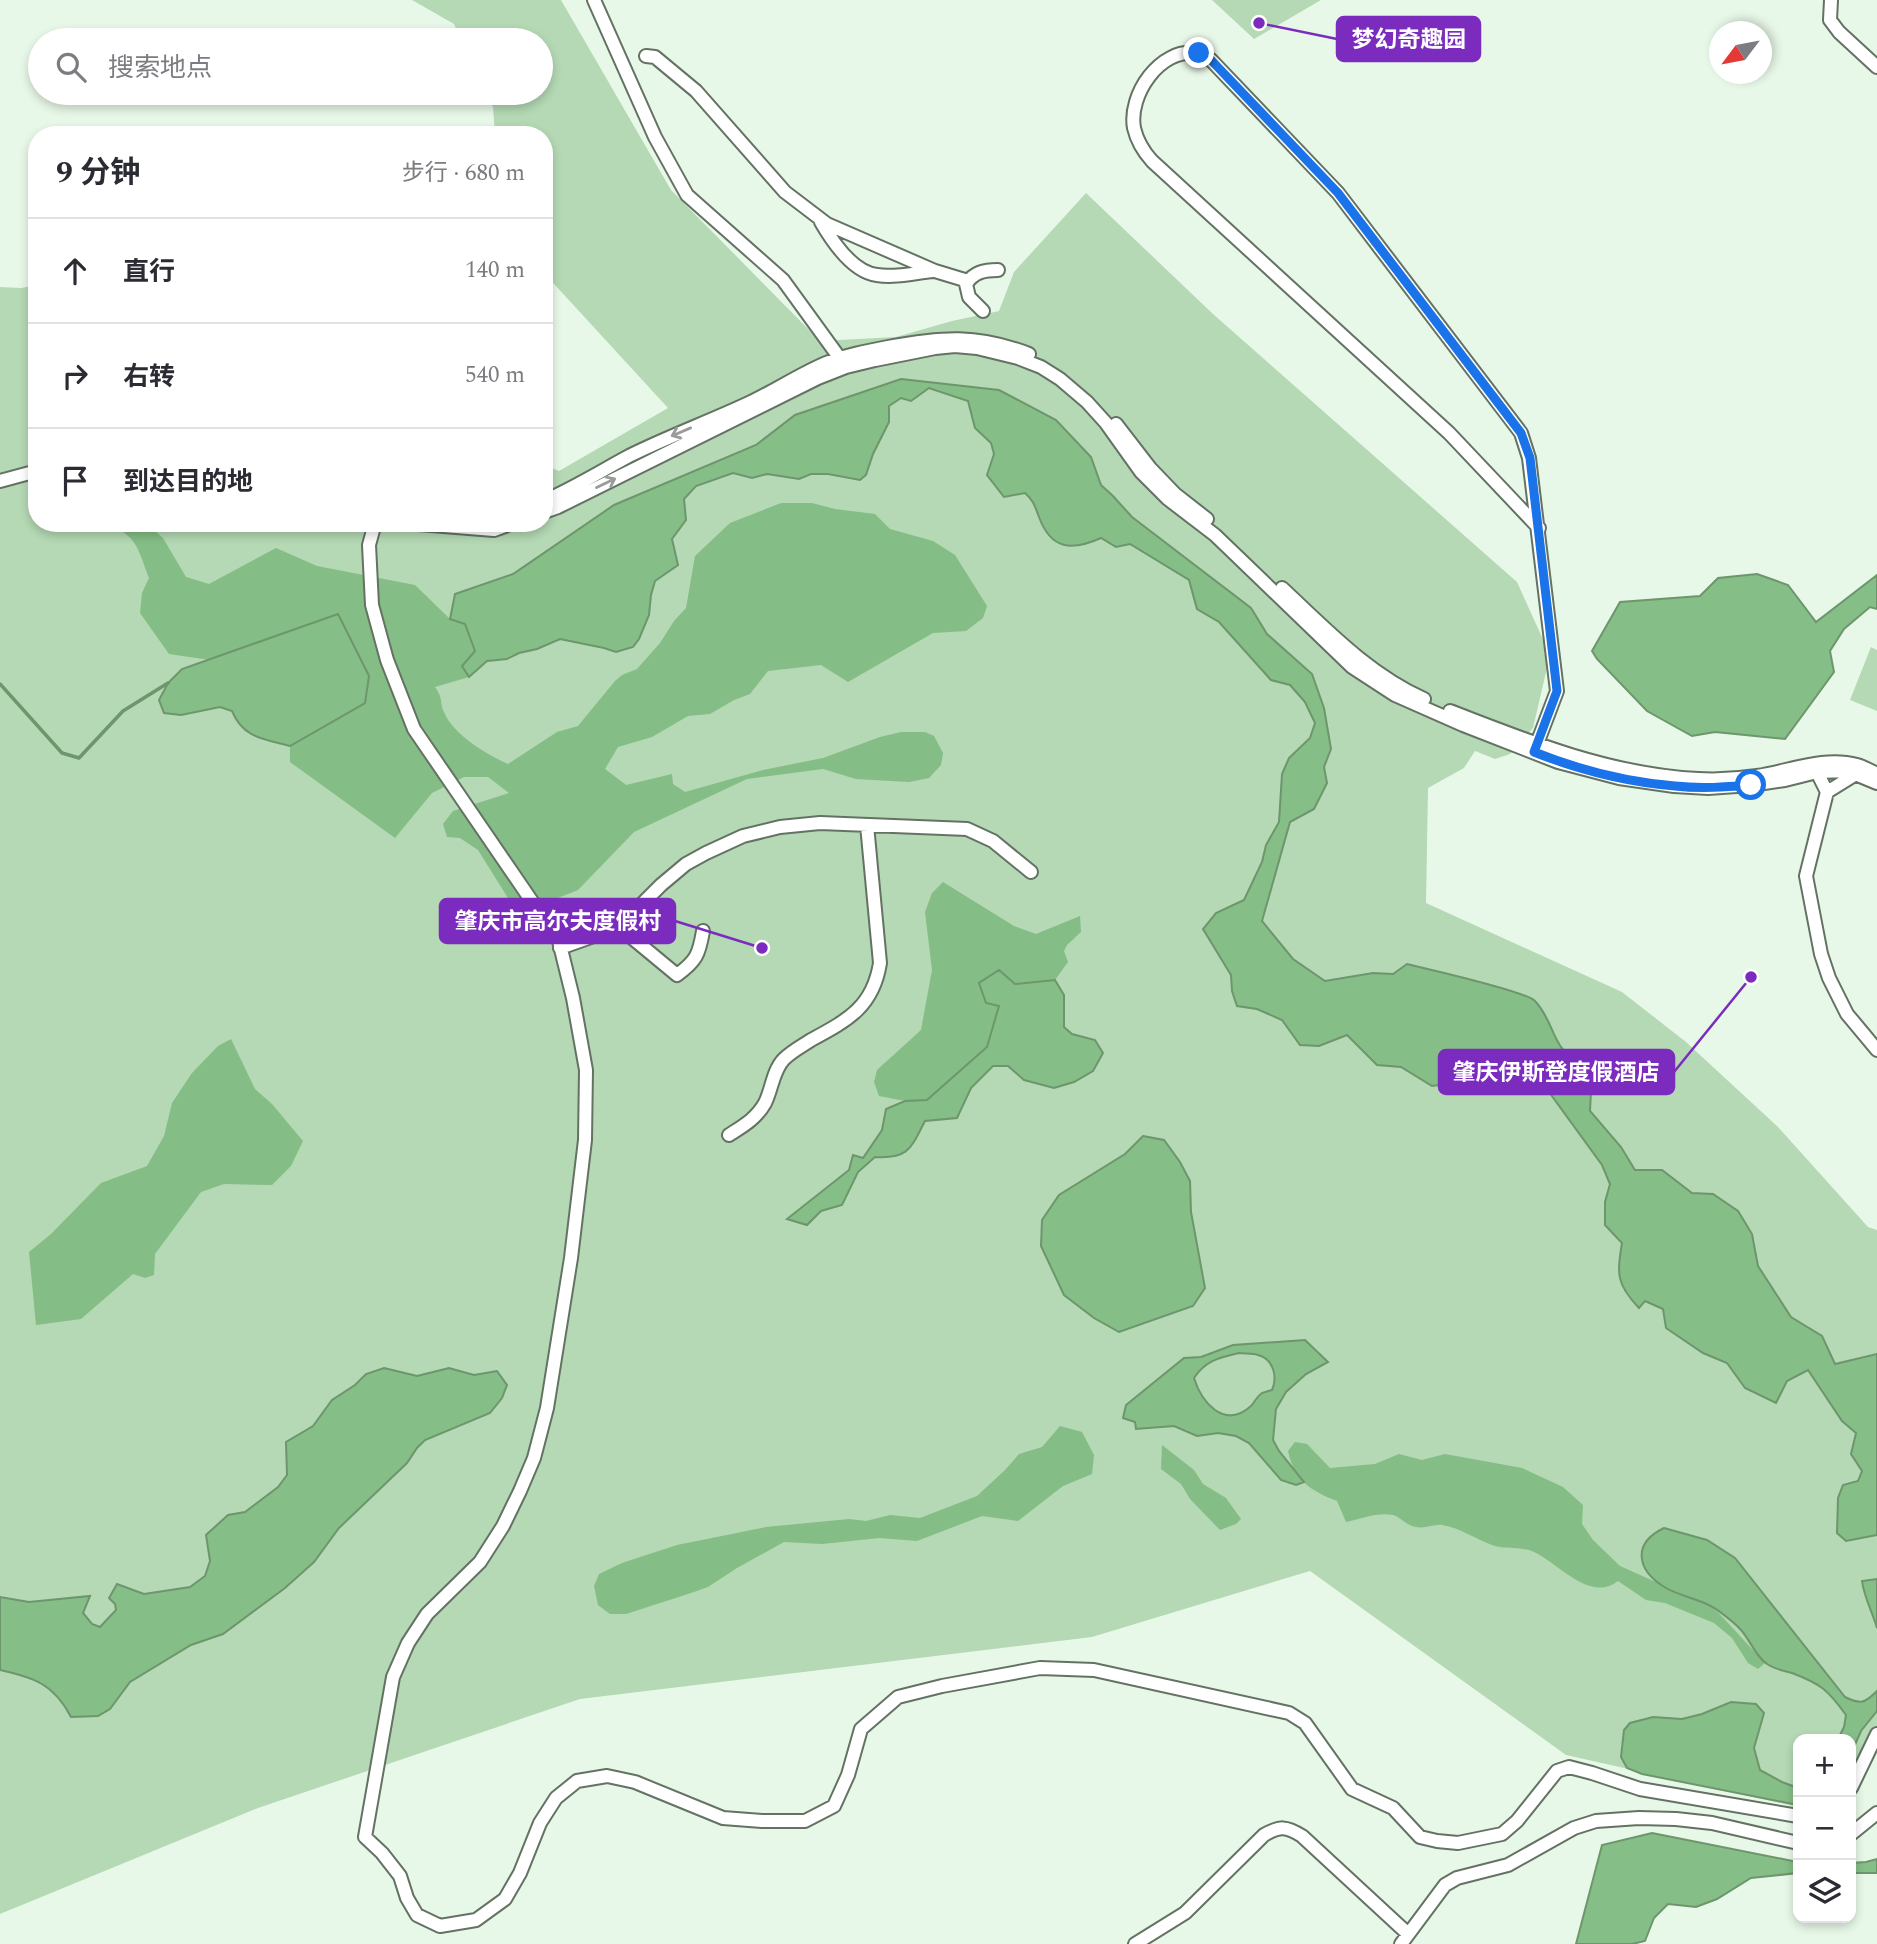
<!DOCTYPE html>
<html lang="zh">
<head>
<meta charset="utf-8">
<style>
	body { margin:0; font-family:Spectral,"Noto Sans SC",serif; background:#f7f7f7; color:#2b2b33 }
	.controls { position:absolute; right:21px; bottom:21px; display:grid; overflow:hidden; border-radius:14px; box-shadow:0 4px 10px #0003 }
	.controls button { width:63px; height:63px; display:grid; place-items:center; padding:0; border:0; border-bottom:2px solid #e1e1e2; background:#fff; color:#2b2b33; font:35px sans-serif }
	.compass { position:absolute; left:1709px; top:21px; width:63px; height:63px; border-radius:50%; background:#fff; box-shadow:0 4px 10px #0003; rotate:238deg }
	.stop { position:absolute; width:21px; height:21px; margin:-16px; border:5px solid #1a73e8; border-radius:50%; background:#fff }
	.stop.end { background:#1a73e8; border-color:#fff; box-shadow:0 2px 7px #0008 }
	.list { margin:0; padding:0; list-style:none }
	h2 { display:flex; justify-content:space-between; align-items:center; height:91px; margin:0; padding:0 28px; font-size:30px }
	h2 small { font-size:23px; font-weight:400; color:#7c7c81 }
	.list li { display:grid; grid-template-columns:46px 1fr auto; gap:21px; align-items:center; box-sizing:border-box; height:105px; padding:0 28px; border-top:2px solid #e1e1e2 }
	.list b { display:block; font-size:26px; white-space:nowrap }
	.list em { font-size:23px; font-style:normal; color:#7c7c81 }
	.icon { flex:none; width:38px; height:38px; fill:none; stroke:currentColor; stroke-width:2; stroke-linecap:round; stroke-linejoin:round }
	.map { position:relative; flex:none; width:1877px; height:1944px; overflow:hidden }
	.search { position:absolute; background:#fff; box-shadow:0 4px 10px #0003; left:28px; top:28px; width:525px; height:77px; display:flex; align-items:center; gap:18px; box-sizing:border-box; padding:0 24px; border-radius:38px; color:#7c7c81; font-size:26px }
	.panel { position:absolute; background:#fff; box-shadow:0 4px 10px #0003; left:28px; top:126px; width:525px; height:406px; border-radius:28px }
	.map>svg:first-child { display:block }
	.green { fill:#b4d9b4 }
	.forest { fill:#84bd85 }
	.water { fill:#85be86; stroke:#6d966d; stroke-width:2; fill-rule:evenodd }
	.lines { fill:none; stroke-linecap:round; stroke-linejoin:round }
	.stream { stroke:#6d966d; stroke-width:3.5 }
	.minor-casing { stroke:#647264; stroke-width:16 }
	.minor { stroke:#fff; stroke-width:12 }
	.oneway { stroke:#9a9c9a }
	.route { stroke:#1a73e8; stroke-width:9 }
	.leader { fill:none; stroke:#7b2cbf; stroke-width:2.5 }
	.callout-dot { fill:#7b2cbf; stroke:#fff; stroke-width:2.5 }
	.callout { fill:#7b2cbf; stroke:#7b2cbf; stroke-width:2.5 }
	.callout-label { font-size:23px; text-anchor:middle; font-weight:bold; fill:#fff }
</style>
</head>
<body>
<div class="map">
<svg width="1877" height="1944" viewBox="0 0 1877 1944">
	<rect width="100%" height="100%" fill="#e8f8e8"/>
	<path class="green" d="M412,0H561L671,190L820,341L896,337L952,321L999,311L1014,272L1086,193L1213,314L1517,582L1550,655L1533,728L1510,754L1495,759L1475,751L1464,768L1428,788L1426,903L1622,992L1686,1042L1778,1127L1868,1227L1877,1230V1728L1851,1772V1739H1798V1807L1566,1755L1310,1571L1092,1637L580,1699L258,1808L0,1914V287L21,288L37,285V523H544V465L559,471L668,408L544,273V135H495L493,107L486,93H541V40H461L454,24Z
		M1212,0H1321L1254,39Z
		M1871,647L1877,650V711L1850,700Z"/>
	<path class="forest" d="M781,503H812L835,509L875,514L890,529L933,541L955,555L987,606L983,618L966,631L933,633L848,682L821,665L768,671L750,694L734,700L710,714L688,716L652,737L618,747L605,769L626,785L672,774L673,784L685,792L763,770L823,758L880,737L901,732H925L934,736L943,753L941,765L929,778L909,782L856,779L823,769L747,779L634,832L578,890L518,914L478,850L460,838L447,837L443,824L453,811L509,793L488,777H464L432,793L395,838L290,762V746L365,703L338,614L210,660L169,654L140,613L142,593L149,578C142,561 139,542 123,532C116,528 108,528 101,523H146L163,538L186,577L209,584L276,548L317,566L415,585L450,619L465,624L475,651L463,666L469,677L435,687C444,700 439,701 444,712C452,734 489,756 508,764L557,732L578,726L615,681L622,675L637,669L660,643L674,621L686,608L695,556L730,523Z
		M943,882L1014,926L1036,934L1080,916L1081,932L1067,945L1064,951L1068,962L1055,980L1014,984L999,1006L987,1047L927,1100L905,1101L879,1096L874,1082L877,1070L921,1030L932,970L925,912L932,893Z
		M231,1039L255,1089L272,1104L303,1141L291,1166L272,1185L224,1184L201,1192L155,1254L154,1275L145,1278L133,1274L81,1319L36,1325L29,1252L51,1234L101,1183L147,1166L164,1136L172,1103L192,1073L218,1046Z
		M1060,1426L1082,1432L1094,1455L1092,1474L1063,1486L1018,1521L982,1516L917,1541L879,1538L822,1544L784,1542L737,1568L708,1587L691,1593L626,1614H610L598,1605L594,1586L599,1574L622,1563L677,1545L766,1527L849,1519L866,1521L890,1515L920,1518L977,1496L1005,1470L1019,1454L1042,1447Z
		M1295,1442L1307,1444L1330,1468L1375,1464L1399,1454L1422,1460L1445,1454L1522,1468L1563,1487L1583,1505L1582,1524L1593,1540L1620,1566L1714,1608L1765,1663L1758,1669L1748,1663L1732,1638L1714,1623L1665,1603L1646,1600L1618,1581C1590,1603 1558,1563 1534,1552C1522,1546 1505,1550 1492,1545C1475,1539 1461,1528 1442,1525C1434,1524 1425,1529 1416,1527C1405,1525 1401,1517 1393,1515C1378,1512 1360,1519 1346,1522L1337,1501C1311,1491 1294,1480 1288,1451Z
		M1162,1445L1194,1470L1203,1484L1226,1498L1241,1519L1236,1524L1220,1530L1190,1499L1181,1484L1161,1469Z"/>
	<path class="water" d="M901,379L999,390L1056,420L1091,457L1101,485L1113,496L1132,517L1251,608L1267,634L1312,674L1324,708L1331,749L1324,767L1327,783L1314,809L1290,822L1262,921L1293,959L1325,981L1373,973L1393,974L1407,964C1427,969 1526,991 1535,1001C1557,1025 1549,1047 1582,1064L1591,1091L1590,1111L1621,1147L1635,1170H1662L1692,1193L1713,1194L1738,1211L1752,1234L1758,1266L1791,1317L1822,1336L1835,1364L1877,1354V1535L1846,1541L1837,1533L1838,1498L1843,1485L1858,1481L1862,1471L1851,1454L1856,1433L1842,1421L1808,1370L1787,1381L1776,1403L1745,1388L1727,1363L1703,1353L1666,1328L1663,1309L1645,1301L1639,1308C1616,1284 1617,1274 1622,1243L1605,1225V1202L1610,1184L1602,1165L1546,1088L1475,1076L1453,1083L1432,1086L1401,1067L1377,1065L1347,1035L1319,1046L1300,1045L1282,1020L1257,1009L1237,1006L1232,991L1231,975L1203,929L1216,913L1244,900L1262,862L1266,845L1279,822L1282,774L1289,758L1310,738L1315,723L1305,702L1290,685L1271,680L1219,622L1197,609L1189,580L1130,544L1116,547L1101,538C1072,551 1051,550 1039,517C1035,507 1034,501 1025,493L1004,497L987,475L994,454L991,443L975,428L968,401L929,388L911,401L901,398L889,406V422L873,454L866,475L860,480L828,474H811L799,479L767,474L752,478L733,473L696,486L684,499L686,520L672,539L678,565L655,581L651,595L649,615L639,639L633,647L616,652L604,648L560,639L537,649L519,653L507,659L487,661L469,677L462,666L475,651L465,624L450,619L455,594L513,574L614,505L756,445L795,415Z
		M1757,574L1788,585L1816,622L1877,575V609L1870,607L1844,629L1830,651L1834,672L1785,739L1715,732L1692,736L1647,711L1597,659L1592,651L1620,602L1700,596L1718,578Z
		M338,614L369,676L365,703L290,746C264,739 243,738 232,711L220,707L181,715L164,713L159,700L168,683L182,669Z
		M999,970L1015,984L1055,980L1064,995V1027L1072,1034L1095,1040L1103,1053L1093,1071L1074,1082L1054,1088L1024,1080L1008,1066H993L971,1088L957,1118L925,1121C911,1148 909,1159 875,1157L858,1172L842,1205L821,1211L807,1225L787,1219L849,1170L853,1155L863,1158L882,1130L886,1109L905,1101L927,1100L987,1047L999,1006L986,1003L979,983Z
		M1143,1136L1164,1140L1180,1162L1190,1181L1191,1212L1205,1288L1193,1306L1119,1332L1094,1318L1064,1295L1041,1246L1042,1220L1059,1195L1125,1154Z
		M1305,1340L1328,1362L1306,1374L1286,1392L1276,1409L1273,1440L1279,1451L1304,1482L1296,1485L1281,1480L1249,1443L1236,1436L1218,1433L1197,1436L1174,1426L1136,1429L1135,1422L1123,1418L1126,1405L1184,1358L1201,1357L1233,1345ZM1239,1353C1245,1354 1252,1353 1258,1355C1273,1359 1278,1376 1272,1390C1269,1391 1265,1392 1262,1393C1257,1396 1255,1402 1251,1406C1240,1416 1228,1419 1215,1410C1204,1402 1198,1391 1194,1378C1206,1360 1219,1358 1239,1353Z
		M384,1368L417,1376L449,1368L474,1375L497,1371L507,1385L502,1398L490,1413L425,1440L417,1448L407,1463L339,1528L314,1562L285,1588L223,1634L191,1645L130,1682L110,1709L98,1716L71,1717C53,1683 34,1678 0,1670V1597L29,1602L90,1596L83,1613L92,1624L100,1627L116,1610L115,1604L109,1598L117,1584L144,1594L190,1587L205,1576L210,1561L206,1535L228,1515L245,1512L278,1487L287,1475L286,1442L313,1426L332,1400L355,1385L366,1374Z
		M1664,1528L1707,1540L1735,1558L1845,1697C1861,1705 1865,1703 1877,1691V1711L1861,1731L1851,1754V1739H1838L1844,1727L1846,1715C1828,1690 1821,1684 1792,1673C1784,1671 1774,1669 1767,1664C1756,1657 1750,1640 1741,1630C1734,1622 1724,1615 1716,1609C1701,1599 1682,1597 1666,1588C1637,1571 1631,1544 1664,1528Z
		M1877,1579V1628C1872,1611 1864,1597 1862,1581Z
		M1731,1702L1756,1704L1764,1713L1754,1748L1760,1770L1782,1782L1798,1788V1805L1642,1774L1627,1768L1621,1757L1624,1730L1630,1723L1653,1717L1682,1719L1702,1714Z
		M1652,1833L1798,1862V1873L1751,1878L1717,1899L1696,1907L1668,1904L1654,1918L1645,1941L1632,1944H1576L1602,1845Z
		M1877,1859V1873H1851V1863L1866,1862Z"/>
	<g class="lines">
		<path class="stream" d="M0,684L62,753L79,758L123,711L168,683"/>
		<g class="minor-casing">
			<path id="minor" d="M594,0L655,137L687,195L783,280L844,364
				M1831,0L1830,20L1839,32L1877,67
				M646,56L655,57L696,91L785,192L827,224L935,271L968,281
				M821,222C832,241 852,272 877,275C895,278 914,273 933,271
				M983,311L969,297L966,284C974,272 984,270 998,270
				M1116,424L1150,468L1175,494L1207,519
				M0,481L37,471
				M544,501C574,488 601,471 629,456C669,436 711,421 751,402C776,390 800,374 826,363C846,355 867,351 888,347C942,337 977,334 1029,354
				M544,512L558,507L818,378L846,367L875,360L935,348L955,346L977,348L1018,358L1041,367L1060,379L1087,402L1106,423L1141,472L1168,499L1215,535L1352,667L1395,695L1463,725L1558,762L1619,778L1674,786L1708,788L1751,785L1785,780L1817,772L1848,771L1877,783
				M375,523L369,545L372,605L387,660L414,729L559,941L573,998L586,1070L585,1140L571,1258L547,1408L534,1458L520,1491L503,1526L480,1562L427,1614L408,1643L393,1677L365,1837L382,1853L400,1876L407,1898L417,1915L440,1926L476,1920L505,1899L520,1873L540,1823L556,1798L577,1781L607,1776L635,1782L723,1818L762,1821H805L834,1806L848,1775L861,1729L898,1697L942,1686L1040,1668L1094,1670L1289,1713L1305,1723L1352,1789L1393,1808L1420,1837L1437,1841L1458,1843L1502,1834L1517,1821L1557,1771L1569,1767L1592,1773L1640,1789L1798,1816
				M406,523L494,530L513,523
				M1282,588C1326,629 1368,674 1424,699
				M1450,711C1529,742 1612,775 1698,779C1717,780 1737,779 1757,776C1790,771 1824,756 1857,765C1864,767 1871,771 1877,774
				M1535,749L1557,691L1529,458L1521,433L1338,193L1211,60C1206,58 1201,54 1196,53C1160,48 1128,95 1134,128C1137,141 1143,151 1152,161L1449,433L1539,528
				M1817,772L1827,792L1856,774
				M1827,792L1806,876L1821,954L1829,978L1847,1014L1877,1050
				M619,927L677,975C696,961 699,955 703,931
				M560,948L619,927L661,885L686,864L706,853L743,836L780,827L820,823L967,829L993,841L1031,872
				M729,1135C743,1126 756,1119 765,1103C772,1089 773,1070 784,1059C792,1051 802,1046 811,1040C848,1020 873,1007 880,963L867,825
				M1851,1788L1877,1734
				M1851,1834L1877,1813
				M1135,1944L1185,1913L1264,1835C1280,1826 1286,1826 1302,1836L1407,1933
				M1401,1944L1445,1885L1457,1878L1508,1865L1574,1828L1596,1821L1639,1818L1676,1819L1712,1823L1798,1843"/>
		</g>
		<use href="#minor" class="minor"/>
	</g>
	<defs><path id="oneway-shaft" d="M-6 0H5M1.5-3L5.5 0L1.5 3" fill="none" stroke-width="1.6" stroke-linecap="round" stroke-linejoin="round" transform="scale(1.75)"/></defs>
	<g class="oneway">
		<use href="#oneway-shaft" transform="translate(681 432) rotate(157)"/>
		<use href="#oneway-shaft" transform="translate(606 483) rotate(-26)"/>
	</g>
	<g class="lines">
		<path class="route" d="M1199,53L1211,60L1338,193L1521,433L1530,458L1557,691L1534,752C1579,770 1627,782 1675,786C1701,789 1726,787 1751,785"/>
	</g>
	<path class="leader" d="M1259 23L1337 39M762 948L675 921M1751 977L1674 1072"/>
	<g class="callout-dot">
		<circle cx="1259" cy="23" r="7"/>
		<circle cx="762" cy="948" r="7"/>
		<circle cx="1751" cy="977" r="7"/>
	</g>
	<g class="callout">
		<rect x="1337" y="17" width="143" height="44" rx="7"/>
		<rect x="440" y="899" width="235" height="44" rx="7"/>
		<rect x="1439" y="1050" width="235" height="44" rx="7"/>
	</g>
	<g class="callout-label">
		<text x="1409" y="47">梦幻奇趣园</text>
		<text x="558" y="929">肇庆市高尔夫度假村</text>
		<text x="1556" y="1080">肇庆伊斯登度假酒店</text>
	</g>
</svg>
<div class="controls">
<button>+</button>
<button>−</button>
<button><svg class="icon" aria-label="layers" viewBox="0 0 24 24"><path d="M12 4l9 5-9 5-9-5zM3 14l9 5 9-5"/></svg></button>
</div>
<svg class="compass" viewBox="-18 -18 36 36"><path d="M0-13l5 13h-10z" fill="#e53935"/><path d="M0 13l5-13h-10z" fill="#7c7c81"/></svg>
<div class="stop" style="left:1751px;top:785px"></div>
<div class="stop end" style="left:1199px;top:53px"></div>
<div class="search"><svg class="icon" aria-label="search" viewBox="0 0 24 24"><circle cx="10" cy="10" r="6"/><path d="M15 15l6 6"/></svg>搜索地点</div>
<section class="panel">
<h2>9 分钟<small>步行 · 680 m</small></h2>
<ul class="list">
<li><svg class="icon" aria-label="ahead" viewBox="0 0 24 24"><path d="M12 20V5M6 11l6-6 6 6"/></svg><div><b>直行</b></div><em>140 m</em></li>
<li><svg class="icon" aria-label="right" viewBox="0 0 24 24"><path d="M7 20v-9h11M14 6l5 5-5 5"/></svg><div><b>右转</b></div><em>540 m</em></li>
<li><svg class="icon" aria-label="arrive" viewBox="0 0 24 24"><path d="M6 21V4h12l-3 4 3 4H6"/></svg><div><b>到达目的地</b></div></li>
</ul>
</section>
</div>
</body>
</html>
